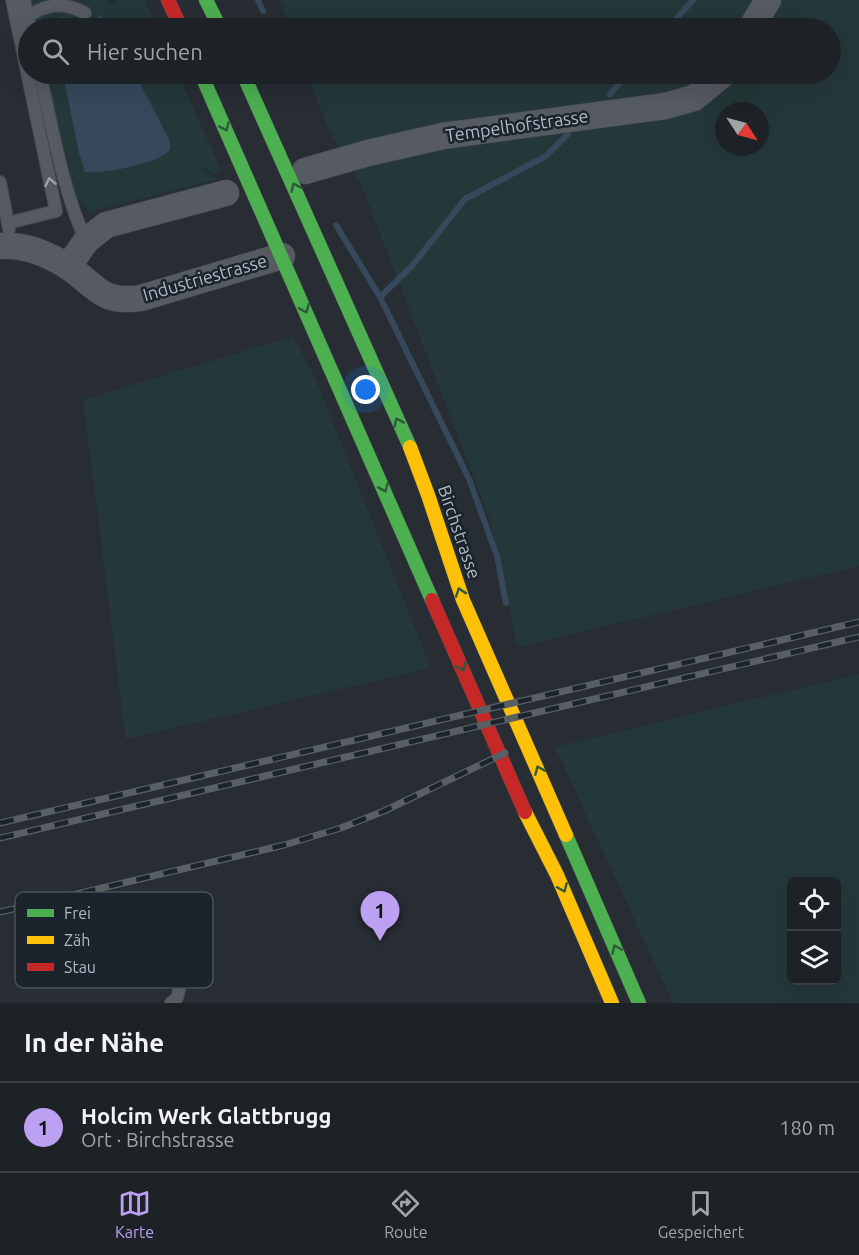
<!DOCTYPE html>
<html lang="de">
<head>
<meta charset="utf-8">
<style>
	body { margin:0; font-family:Ubuntu,sans-serif; background:#252a2e; color:#f1f3f6 }
	.controls { position:absolute; right:18px; bottom:18px; display:grid; overflow:hidden; border-radius:9px; box-shadow:0 6px 24px #0002 }
	.controls button { width:54px; height:54px; display:grid; place-items:center; padding:0; border:0; border-bottom:2px solid #3b3f43; background:#1d2226; color:#f1f3f6; font:30px sans-serif }
	.compass { position:absolute; left:715px; top:102px; width:54px; height:54px; border-radius:50%; background:#1d2226; box-shadow:0 6px 24px #0002; rotate:126deg }
	.you { position:absolute; left:366px; top:390px; width:21px; height:21px; margin:-15px; border:4px solid #fff; border-radius:50%; background:#1a73e8; box-shadow:0 0 0 9px #1a73e833 }
	.badge { display:grid; place-items:center; width:39px; height:39px; border-radius:50%; background:#bca0f2; color:#111; font-size:20px; font-weight:700 }
	.pin { position:absolute; translate:-50% -50px; filter:drop-shadow(0 2px 3px #0008) }
	.pin::after { content:''; position:absolute; top:32px; width:21px; height:18px; background:inherit; clip-path:polygon(0 0,100% 0,50% 100%) }
	.list { margin:0; padding:0; list-style:none }
	h2 { display:flex; justify-content:space-between; align-items:center; height:78px; margin:0; padding:0 24px; font-size:26px }
	h2 small { font-size:20px; font-weight:400; color:#a0a4a7 }
	.list li { display:grid; grid-template-columns:39px 1fr auto; gap:18px; align-items:center; box-sizing:border-box; height:90px; padding:0 24px; border-top:2px solid #3b3f43 }
	.list b { display:block; font-size:22px; white-space:nowrap }
	.list p { margin:0; font-size:20px; white-space:nowrap; color:#a0a4a7 }
	.list em { font-size:20px; font-style:normal; color:#a0a4a7 }
	.icon { flex:none; width:33px; height:33px; fill:none; stroke:currentColor; stroke-width:2; stroke-linecap:round; stroke-linejoin:round }
	.map { position:relative; flex:none; width:859px; height:1003px; overflow:hidden }
	.search { position:absolute; background:#1d2226; box-shadow:0 6px 24px #0002; left:18px; right:18px; top:18px; height:66px; display:flex; align-items:center; gap:15px; box-sizing:border-box; padding:0 21px; border-radius:33px; color:#a0a4a7; font-size:22px }
	.sheet { height:168px; background:#1d2226 }
	nav { display:flex; justify-content:space-around; align-items:center; box-sizing:border-box; height:84px; border-top:2px solid #3b3f43; background:#1d2226; font-size:16px; color:#a0a4a7 }
	nav a { display:grid; justify-items:center; gap:3px }
	nav .on { color:#bca0f2 }
	.map>svg:first-child { display:block }
	.green { fill:#253839; fill-rule:evenodd }
	.water { fill:#36495c }
	.lines { fill:none; stroke-linecap:round; stroke-linejoin:round }
	.stream { stroke:#36495c; stroke-width:6 }
	.lane-casing { stroke:#44494e; stroke-width:14 }
	.street-casing { stroke:#44494e; stroke-width:27 }
	.fast-casing { stroke:#44494e; stroke-width:15 }
	.slow-casing { stroke:#44494e; stroke-width:15 }
	.jam-casing { stroke:#44494e; stroke-width:15 }
	.lane { stroke:#565a61; stroke-width:12 }
	.street { stroke:#565a61; stroke-width:26 }
	.fast { stroke:#4caf50; stroke-width:14 }
	.slow { stroke:#ffc107; stroke-width:14 }
	.jam { stroke:#c62828; stroke-width:14 }
	.rail-casing { stroke:#5a5f64; stroke-width:7 }
	.rail { stroke:#1b232d; stroke-width:4.5; stroke-dasharray:14; stroke-linecap:butt }
	.oneway { stroke:#2f5b3b }
	.oneway2 { stroke:#9aa1ab }
	.labels { text-anchor:middle; stroke-width:5; stroke-linejoin:round; paint-order:stroke }
	.street-label { font-size:18px; fill:#b0b9c4; stroke:#1b232d }
	.key { fill:#1b232d; stroke:#48505a; stroke-width:1.5 }
	.key-label { font-size:16px; fill:#b0b9c4 }
</style>
</head>
<body>
<div class="map">
<svg width="859" height="1003" viewBox="0 0 859 1003">
	<rect width="100%" height="100%" fill="#272d33"/>
	<path class="green" d="M29,0H107L111,4L117,0H145L158,28H35Z
		M279,0H859V566L517,647L490,520L361,184L328,128L307,74H830V28H290ZM724,111H760V147H724Z
		M45,74H178L221,170L217,172L218,176L203,168L202,170L219,179L90,212L77,198L67,175Z
		M293,336L316,380L431,668L126,739L83,400Z
		M859,674V1003H673L555,747ZM792,882H836V980H792Z"/>
	<path class="water" d="M100,15L112,28H50L52,21C63,13 77,19 87,27Z
		M63,74H135L170,141V150C156,164 105,174 85,172L79,153Z"/>
	<g class="lines">
		<path class="stream" d="M258,0L263,11
			M668,28L693,0
			M610,94L628,74
			M336,225L380,297L469,479L497,556L506,603
			M380,297L412,266L465,199L546,156L568,134"/>
		<g class="lane-casing">
			<path id="lane" d="M24,0L30,28
				M27,17C47,4 63,1 85,13
				M40,74C53,130 62,188 86,241
				M0,182L9,229
				M8,223L56,211L12,0
				M163,909L180,986L177,998L171,1003"/>
		</g>
		<g class="street-casing">
			<path id="street" d="M751,28L768,0
				M305,171L368,153L443,136L665,106L694,98L723,74
				M0,246C24,244 46,253 67,266C96,285 100,304 141,298L282,256
				M68,267L86,241L106,225L226,193"/>
		</g>
		<g class="fast-casing">
			<path id="fast" d="M206,0L220,28
				M201,74L432,600
				M243,74L410,447
				M566,835L639,1003"/>
		</g>
		<g class="slow-casing">
			<path id="slow" d="M410,447L428,495L463,600L566,835
				M525,812L557,875L612,1003"/>
		</g>
		<g class="jam-casing">
			<path id="jam" d="M168,0L181,28
				M432,600L525,812"/>
		</g>
		<use href="#lane" class="lane"/>
		<use href="#street" class="street"/>
		<use href="#fast" class="fast"/>
		<use href="#slow" class="slow"/>
		<use href="#jam" class="jam"/>
		<g class="rail-casing">
			<path id="rail" d="M0,823L859,622
				M0,838L859,637
				M0,912L284,845L341,828L384,811L505,753"/>
		</g>
		<use href="#rail" class="rail"/>
	</g>
	<defs><path id="oneway-chevron" d="M-2-3.5L2.5 0L-2 3.5" fill="none" stroke-width="1.6" stroke-linecap="round" stroke-linejoin="round" transform="scale(1.5)"/></defs>
	<g class="oneway">
		<use href="#oneway-chevron" transform="translate(225 127) rotate(66)"/>
		<use href="#oneway-chevron" transform="translate(295 187) rotate(-114)"/>
		<use href="#oneway-chevron" transform="translate(305 309) rotate(66)"/>
		<use href="#oneway-chevron" transform="translate(398 422) rotate(-114)"/>
		<use href="#oneway-chevron" transform="translate(384 488) rotate(66)"/>
		<use href="#oneway-chevron" transform="translate(460 592) rotate(-109)"/>
		<use href="#oneway-chevron" transform="translate(462 667) rotate(66)"/>
		<use href="#oneway-chevron" transform="translate(539 770) rotate(-113)"/>
		<use href="#oneway-chevron" transform="translate(563 888) rotate(67)"/>
		<use href="#oneway-chevron" transform="translate(616 949) rotate(-113)"/>
	</g>
	<use class="oneway2" href="#oneway-chevron" transform="translate(50 182) rotate(-102)"/>
	<g class="labels">
		<g class="street-label">
			<text transform="translate(517 126) rotate(-8)" y="6">Tempelhofstrasse</text>
			<text transform="translate(205 278) rotate(-16)" y="6">Industriestrasse</text>
			<text transform="translate(459 532) rotate(71)" y="6">Birchstrasse</text>
		</g>
	</g>
	<rect x="15" y="892" width="198" height="96" rx="9" class="key"/>
	<rect x="27" y="909" width="27" height="8" fill="#4caf50"/>
	<rect x="27" y="936" width="27" height="8" fill="#ffc107"/>
	<rect x="27" y="963" width="27" height="8" fill="#c62828"/>
	<g class="key-label">
		<text x="64" y="919">Frei</text>
		<text x="64" y="946">Zäh</text>
		<text x="64" y="973">Stau</text>
	</g>
</svg>
<div class="controls">
<button><svg class="icon" aria-label="locate" viewBox="0 0 24 24"><circle cx="12" cy="12" r="6"/><path d="M12 2v4M12 18v4M2 12h4M18 12h4"/></svg></button>
<button><svg class="icon" aria-label="layers" viewBox="0 0 24 24"><path d="M12 4l9 5-9 5-9-5zM3 14l9 5 9-5"/></svg></button>
</div>
<svg class="compass" viewBox="-18 -18 36 36"><path d="M0-13l5 13h-10z" fill="#e53935"/><path d="M0 13l5-13h-10z" fill="#a0a4a7"/></svg>
<div class="you"></div>
<div class="pin badge" style="left:380px;top:941px">1</div>
<div class="search"><svg class="icon" aria-label="search" viewBox="0 0 24 24"><circle cx="10" cy="10" r="6"/><path d="M15 15l6 6"/></svg>Hier suchen</div>
</div>
<section class="sheet">
<h2>In der Nähe<small></small></h2>
<ul class="list">
<li><span class="badge">1</span><div><b>Holcim Werk Glattbrugg</b><p>Ort · Birchstrasse</p></div><em>180 m</em></li>
</ul>
</section>
<nav>
<a class="on"><svg class="icon" aria-label="map" viewBox="0 0 24 24"><path d="M3 6l6-2 6 2 6-2v14l-6 2-6-2-6 2zM9 4v14M15 6v14"/></svg>Karte</a>
<a><svg class="icon" aria-label="directions" viewBox="0 0 24 24"><path d="M12 3l9 9-9 9-9-9zM9 14v-3h6M13 9l2 2-2 2"/></svg>Route</a>
<a><svg class="icon" aria-label="saved" viewBox="0 0 24 24"><path d="M7 4h10v16l-5-4-5 4z"/></svg>Gespeichert</a>
</nav>
</body>
</html>
